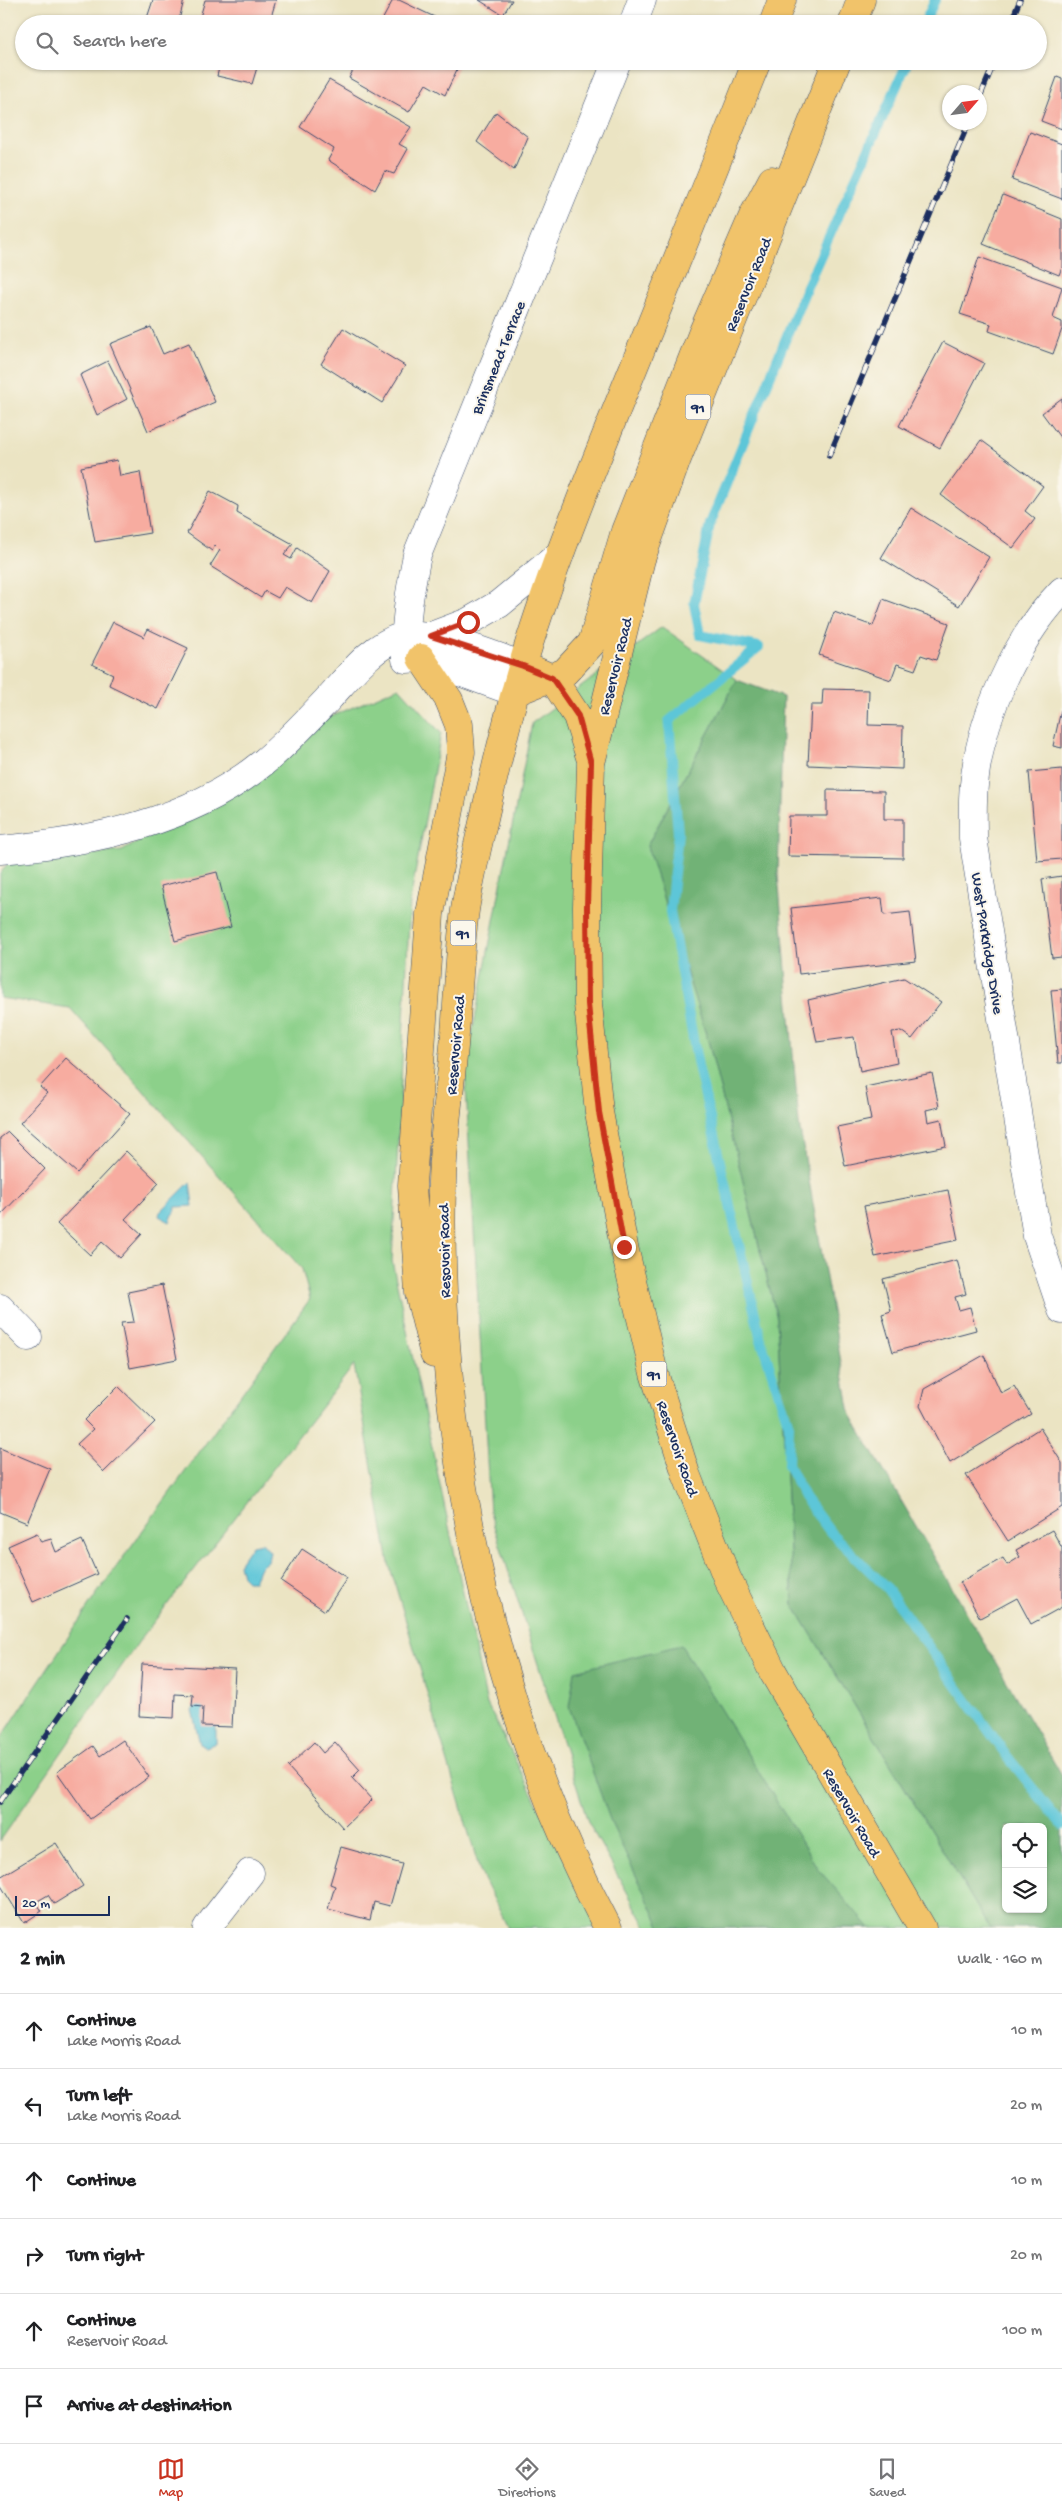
<!DOCTYPE html>
<html lang="en">
<head>
<meta charset="utf-8">
<style>
	body { margin:0; font-family:"Gochi Hand",sans-serif; background:#f6f6f6; color:#202124 }
	.controls { position:absolute; right:15px; bottom:15px; display:grid; overflow:hidden; border-radius:8px; box-shadow:0 1px 4px #0004 }
	.controls button { width:45px; height:45px; display:grid; place-items:center; padding:0; border:0; border-bottom:1px solid #e0e0e0; background:#fff; color:#202124; font:25px sans-serif }
	.compass { position:absolute; left:942px; top:85px; width:45px; height:45px; border-radius:50%; background:#fff; box-shadow:0 1px 4px #0004; rotate:62deg }
	.scale { position:absolute; left:15px; bottom:12px; width:95px; box-sizing:border-box; padding-left:5px; border:2px solid #1b2f5e; border-top:0; font-size:14px; line-height:18px; white-space:nowrap; color:#1b2f5e; -webkit-text-stroke:4px #fbf7ec; paint-order:stroke }
	.stop { position:absolute; width:15px; height:15px; margin:-11px; border:4px solid #c8321e; border-radius:50%; background:#fff }
	.stop.end { background:#c8321e; border-color:#fff; box-shadow:0 1px 5px #0008 }
	.list { margin:0; padding:0; list-style:none }
	h2 { display:flex; justify-content:space-between; align-items:center; height:65px; margin:0; padding:0 20px; font-size:21px }
	h2 small { font-size:16px; font-weight:400; color:#757577 }
	.list li { display:grid; grid-template-columns:32px 1fr auto; gap:15px; align-items:center; box-sizing:border-box; height:75px; padding:0 20px; border-top:1px solid #e0e0e0 }
	.list b { display:block; font-size:19px; white-space:nowrap }
	.list p { margin:0; font-size:16px; white-space:nowrap; color:#757577 }
	.list em { font-size:16px; font-style:normal; color:#757577 }
	.icon { flex:none; width:28px; height:28px; fill:none; stroke:currentColor; stroke-width:2; stroke-linecap:round; stroke-linejoin:round }
	.map { position:relative; flex:none; width:1062px; height:1928px; overflow:hidden }
	.search { position:absolute; background:#fff; box-shadow:0 1px 4px #0004; left:15px; right:15px; top:15px; height:55px; display:flex; align-items:center; gap:12px; box-sizing:border-box; padding:0 18px; border-radius:28px; color:#757577; font-size:19px }
	.sheet { height:515px; background:#fff }
	nav { display:flex; justify-content:space-around; align-items:center; box-sizing:border-box; height:70px; border-top:1px solid #e0e0e0; background:#fff; font-size:14px; color:#757577 }
	nav a { display:grid; justify-items:center; gap:2px }
	nav .on { color:#c8321e }
	.map>svg:first-child { display:block }
	.green { fill:#8cd08a; stroke:#548074 }
	.forest { fill:#71b276; stroke:#46706a; fill-rule:evenodd }
	.water { fill:#5dc6d8; stroke:#3c7a9b }
	.lines { fill:none; stroke-linecap:round; stroke-linejoin:round }
	.stream { stroke:#5dc6d8; stroke-width:10 }
	.building { fill:#f7aca0 }
	.minor-casing { stroke:#3a4a6d; stroke-width:29 }
	.major-casing { stroke:#3a4a6d; stroke-width:29 }
	.minor { stroke:#fff; stroke-width:28 }
	.major { stroke:#f1c36a; stroke-width:28 }
	.rail-casing { stroke:#1b2f5e; stroke-width:5.5 }
	.rail { stroke:#fbf7ec; stroke-width:4; stroke-dasharray:11; stroke-linecap:butt }
	.route { stroke:#c8321e; stroke-width:6 }
	.labels { text-anchor:middle; stroke-width:4; stroke-linejoin:round; paint-order:stroke }
	.shield { fill:#fbf7ec; stroke:#5e6b89; stroke-width:1 }
	.shield-label { font-size:15px; font-weight:bold; fill:#1b2f5e }
	.street-label { font-size:16px; fill:#1b2f5e; stroke:#fbf7ec }
</style>
</head>
<body>
<div class="map">
<svg width="1062" height="1928" viewBox="0 0 1062 1928">
	<rect width="100%" height="100%" fill="#fbf7ec"/>
	<filter id="ink" filterUnits="userSpaceOnUse"><feTurbulence type="fractalNoise" baseFrequency=".02" numOctaves="2"/><feDisplacementMap in="SourceGraphic" scale="10" xChannelSelector="R" yChannelSelector="G"/><feConvolveMatrix kernelMatrix="1 2 1 2 8 2 1 2 1" color-interpolation-filters="sRGB"/></filter>
	<filter id="wash" filterUnits="userSpaceOnUse"><feTurbulence type="fractalNoise" baseFrequency=".0096" numOctaves="4" result="noise"/><feDisplacementMap in="SourceGraphic" scale="20" xChannelSelector="R" yChannelSelector="G"/><feGaussianBlur stdDeviation="1.12" result="paint"/><feColorMatrix in="noise" values="0 0 0 0 0 0 0 0 0 0 0 0 0 0 0 0 0 1.4 0 .05"/><feComposite in="paint" operator="in"/></filter>
	<g filter="url(#wash)">
		<rect width="100%" height="100%" fill="#ebe4c3"/>
		<path class="green" d="M662,627L737,680L647,846L709,1044L777,1318L793,1604L990,1928H647L588,1822L490,1513L465,1071L532,723Z
			M399,687L441,733L410,901L392,1261L487,1704L600,1928H508L480,1871L389,1564L354,1365L142,1637L0,1841V1740L96,1595L310,1299L302,1269L70,1008L0,998V874L8,863L122,851L250,779L319,722Z"/>
		<path class="forest" d="M737,680L783,697L778,875L799,1124L850,1413L1062,1776V1928H990L793,1604L777,1318L709,1044L647,846ZM1006,1827H1043V1909H1006Z
			M681,1645L818,1869L870,1928H661L612,1825L569,1707L575,1671Z"/>
		<path class="water" d="M190,1182L193,1206L176,1207L170,1222L159,1216L160,1212Z
			M262,1543L270,1552L268,1561L260,1567L254,1581H247L242,1576L239,1564L252,1545Z
			M201,1701L216,1714V1743L206,1747L200,1744L192,1710Z"/>
		<g class="lines">
			<path class="stream" d="M924,24L935,0
				M759,647L669,721L678,833L670,911L698,1066L761,1340L789,1425L788,1465L804,1497L831,1533L885,1586L1007,1756L1062,1825
				M759,647L700,635L694,604L710,524L808,284L908,61"/>
		</g>
		<g id="blocks">
			<path class="building" d="M153,0H184L178,24H145Z
				M205,0H276L269,24H198Z
				M393,0H399L449,24H380Z
				M479,0H512L503,15Z
				M259,61L252,84L217,76L219,68L196,62Z
				M358,61H461L445,95L426,84L409,112L349,78Z
				M1057,77L1062,79V129L1041,121Z
				M329,80L411,127L399,144L408,149L394,174L385,171L375,190L328,160L334,149L300,127Z
				M496,112L528,137L514,170L477,142Z
				M1030,132L1062,144V199L1012,180Z
				M1003,195L1062,219V267L1059,275L983,244Z
				M979,257L1062,287L1053,318L1062,322V329L1053,354L989,331L991,324L960,314Z
				M151,327L163,354L189,343L215,402L148,431L110,344Z
				M343,328L405,366L382,403L321,364Z
				M943,342L984,363L940,448L899,426Z
				M108,361L127,399L97,415L80,375Z
				M1062,398V440L1042,413Z
				M981,440L1043,486L1025,511L1035,519L1013,548L941,495Z
				M117,460L120,476L140,472L150,533L95,542L81,467Z
				M210,491L238,506L237,513L293,544L284,555L291,559L297,548L330,571L312,603L285,587L278,598L265,591L261,598L210,566L220,550L215,545L212,551L187,533Z
				M911,508L989,557L959,606L881,558Z
				M883,599L949,623L936,660L921,655L915,670L897,664L891,680L819,655L834,612L873,626Z
				M113,622L144,637L148,629L188,648L158,709L109,685L113,674L92,664Z
				M823,689L869,690L868,725L903,726L902,769L808,765L811,705H822Z
				M1061,710H1062V748L1053,746Z
				M1062,769V859L1037,861L1029,772Z
				M827,790L884,791V819H903V858L788,856L789,816H827Z
				M217,872L231,927L175,941L161,886Z
				M1062,876V957L1052,958L1042,879Z
				M882,898L884,915L910,912L916,961L799,974L791,908Z
				M904,978L941,1002L912,1039L901,1031L892,1032L897,1063L860,1071L854,1037L817,1042L808,1000Z
				M1062,989V1063H1058L1051,990Z
				M66,1058L130,1114L77,1173L20,1123L47,1093L40,1087Z
				M932,1073L939,1107L926,1110L928,1122L941,1119L946,1146L845,1166L837,1127L871,1120L865,1087Z
				M8,1132L45,1169L0,1216V1138Z
				M126,1151L159,1183L125,1219L142,1234L120,1258L102,1242L90,1255L57,1224Z
				M948,1190L958,1240L875,1257L864,1206Z
				M957,1260L966,1294L955,1297L959,1310L970,1307L976,1330L893,1352L882,1314L891,1311L883,1279Z
				M162,1285L177,1359L130,1368L121,1323L134,1322L128,1292Z
				M984,1355L1001,1393L1014,1386L1031,1414L950,1463L920,1406L924,1389Z
				M118,1386L155,1422L104,1472L77,1444L93,1429L84,1420Z
				M1040,1428L1062,1463V1507L1008,1541L966,1475Z
				M0,1448L50,1469L27,1523L0,1512Z
				M1052,1530L1062,1548V1607L1031,1624L1017,1598L980,1618L960,1582L1003,1558L1007,1565L1020,1557L1016,1550Z
				M37,1533L41,1542L51,1539L56,1552L82,1540L97,1574L33,1602L8,1546Z
				M302,1549L347,1578L325,1611L281,1581Z
				M142,1664L235,1669L232,1727L202,1726L203,1707L192,1706L193,1695L175,1694L174,1718L139,1716Z
				M123,1740L149,1777L90,1819L57,1772L93,1746L100,1756Z
				M314,1742L323,1753L335,1742L360,1770L352,1778L372,1800L343,1828L288,1767Z
				M56,1843L83,1886L54,1904L48,1895L36,1902L42,1911L24,1923L0,1884V1877Z
				M341,1847L402,1864L390,1906L374,1902L370,1920L328,1909L335,1886L330,1884Z"/>
		</g>
	</g>
	<g filter="url(#ink)">
		<use href="#blocks" fill-opacity="0" stroke="#3a4a6d" stroke-width="1"/>
		<g class="lines">
			<g class="minor-casing">
				<path id="minor" d="M633,24L642,0
					M1062,591C1016,638 980,719 974,785C972,802 973,821 973,838L1037,1236L1062,1310
					M431,636L468,622L499,604L560,554
					M406,659C404,623 410,590 417,555L617,61
					M406,659L421,658L515,692
					M0,850C92,842 191,822 264,762C287,743 309,719 329,698C351,674 371,646 403,636C427,628 497,657 523,666
					M0,1308L28,1337
					M207,1928L250,1873"/>
			</g>
			<g class="major-casing">
				<path id="major" d="M773,24L782,0
					M852,24L861,0
					M837,61L677,459L641,559L591,763L587,907L588,1004L599,1112L624,1247L654,1373L686,1474L727,1578L773,1672L922,1928
					M421,658L449,700L459,725L461,752L430,914L412,1185L419,1293L434,1354
					M536,671L552,678L577,716L591,760
					M515,692L565,672L592,643L625,531L702,334L753,216L772,180
					M608,1928C488,1703 436,1436 442,1182C443,1137 450,1091 454,1046C458,1001 459,954 465,910C470,877 478,845 485,814C498,757 512,700 529,644C559,550 596,460 633,369C674,267 716,164 757,61"/>
			</g>
			<use href="#minor" class="minor"/>
			<use href="#major" class="major"/>
			<g class="rail-casing">
				<path id="rail" d="M1010,24L1020,0
					M980,97L995,61
					M829,456L969,122
					M0,1802L127,1619"/>
			</g>
			<use href="#rail" class="rail"/>
		</g>
	</g>
	<g class="lines" filter="url(#ink)">
		<path class="route" d="M468,622L431,636L523,666L552,678L578,716L591,763L587,907L588,1004L599,1112L624,1247"/>
	</g>
	<g class="labels">
		<g class="shield">
			<rect x="685.5" y="394.5" width="25" height="25" rx="4"/>
			<rect x="450.5" y="920.5" width="25" height="25" rx="4"/>
			<rect x="641.5" y="1361.5" width="25" height="25" rx="4"/>
		</g>
		<g class="shield-label">
			<text x="698" y="412">91</text>
			<text x="463" y="938">91</text>
			<text x="654" y="1379">91</text>
		</g>
		<g class="street-label">
			<text transform="translate(747 284) rotate(-68)" y="6">Reservoir Road</text>
			<text transform="translate(497 357) rotate(-68)" y="6">Brinsmead Terrace</text>
			<text transform="translate(614 666) rotate(-76)" y="6">Reservoir Road</text>
			<text transform="translate(989 943) rotate(81)" y="6">West Parkridge Drive</text>
			<text transform="translate(454 1045) rotate(-85)" y="6">Reservoir Road</text>
			<text transform="translate(443 1251) rotate(-91)" y="6">Resovoir Road</text>
			<text transform="translate(679 1448) rotate(71)" y="6">Reservoir Road</text>
			<text transform="translate(853 1812) rotate(60)" y="6">Reservoir Road</text>
		</g>
	</g>
</svg>
<div class="controls">
<button><svg class="icon" aria-label="locate" viewBox="0 0 24 24"><circle cx="12" cy="12" r="6"/><path d="M12 2v4M12 18v4M2 12h4M18 12h4"/></svg></button>
<button><svg class="icon" aria-label="layers" viewBox="0 0 24 24"><path d="M12 4l9 5-9 5-9-5zM3 14l9 5 9-5"/></svg></button>
</div>
<svg class="compass" viewBox="-18 -18 36 36"><path d="M0-13l5 13h-10z" fill="#e53935"/><path d="M0 13l5-13h-10z" fill="#757577"/></svg>
<div class="scale">20 m</div>
<div class="stop" style="left:468px;top:622px"></div>
<div class="stop end" style="left:624px;top:1247px"></div>
<div class="search"><svg class="icon" aria-label="search" viewBox="0 0 24 24"><circle cx="10" cy="10" r="6"/><path d="M15 15l6 6"/></svg>Search here</div>
</div>
<section class="sheet">
<h2>2 min<small>Walk · 160 m</small></h2>
<ul class="list">
<li><svg class="icon" aria-label="ahead" viewBox="0 0 24 24"><path d="M12 20V5M6 11l6-6 6 6"/></svg><div><b>Continue</b><p>Lake Morris Road</p></div><em>10 m</em></li>
<li><svg class="icon" aria-label="left" viewBox="0 0 24 24"><path d="M17 20v-9H6M10 6l-5 5 5 5"/></svg><div><b>Turn left</b><p>Lake Morris Road</p></div><em>20 m</em></li>
<li><svg class="icon" aria-label="ahead" viewBox="0 0 24 24"><path d="M12 20V5M6 11l6-6 6 6"/></svg><div><b>Continue</b></div><em>10 m</em></li>
<li><svg class="icon" aria-label="right" viewBox="0 0 24 24"><path d="M7 20v-9h11M14 6l5 5-5 5"/></svg><div><b>Turn right</b></div><em>20 m</em></li>
<li><svg class="icon" aria-label="ahead" viewBox="0 0 24 24"><path d="M12 20V5M6 11l6-6 6 6"/></svg><div><b>Continue</b><p>Reservoir Road</p></div><em>100 m</em></li>
<li><svg class="icon" aria-label="arrive" viewBox="0 0 24 24"><path d="M6 21V4h12l-3 4 3 4H6"/></svg><div><b>Arrive at destination</b></div></li>
</ul>
</section>
<nav>
<a class="on"><svg class="icon" aria-label="map" viewBox="0 0 24 24"><path d="M3 6l6-2 6 2 6-2v14l-6 2-6-2-6 2zM9 4v14M15 6v14"/></svg>Map</a>
<a><svg class="icon" aria-label="directions" viewBox="0 0 24 24"><path d="M12 3l9 9-9 9-9-9zM9 14v-3h6M13 9l2 2-2 2"/></svg>Directions</a>
<a><svg class="icon" aria-label="saved" viewBox="0 0 24 24"><path d="M7 4h10v16l-5-4-5 4z"/></svg>Saved</a>
</nav>
</body>
</html>
